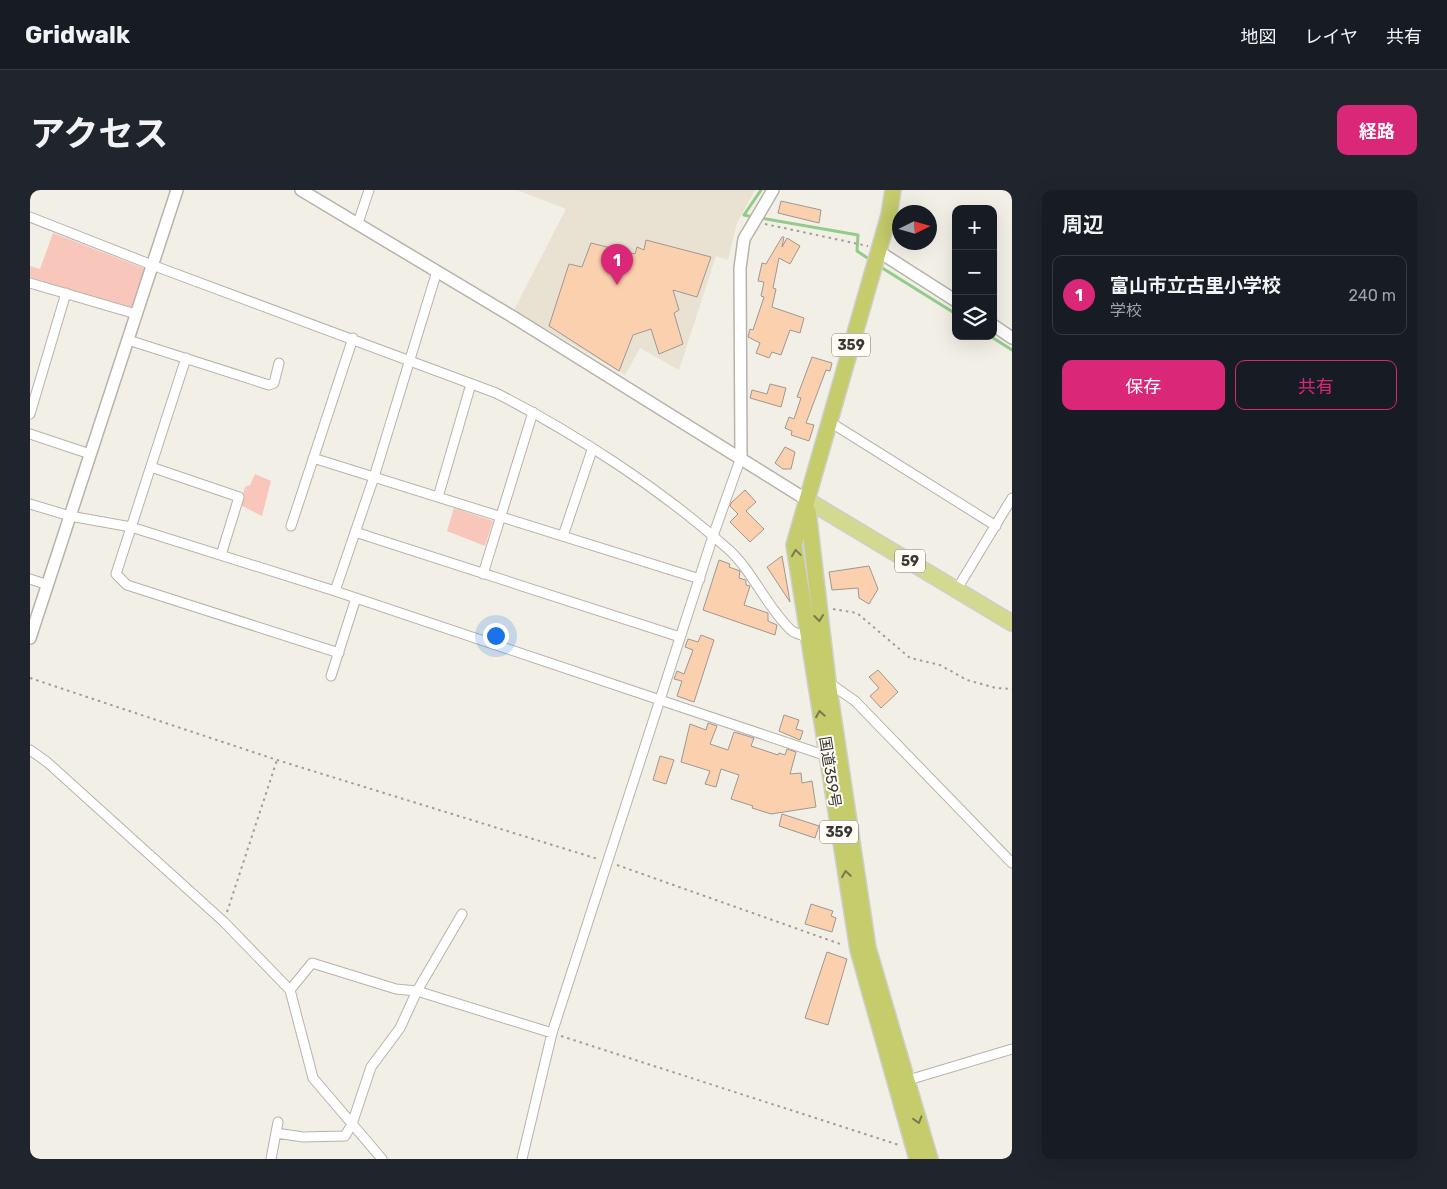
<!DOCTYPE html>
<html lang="ja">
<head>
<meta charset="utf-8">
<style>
	body { margin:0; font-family:Rubik,"Noto Sans JP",sans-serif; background:#20242c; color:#f1f3f6 }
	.controls { position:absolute; right:15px; top:15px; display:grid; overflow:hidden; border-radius:10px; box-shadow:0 5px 20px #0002 }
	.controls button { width:45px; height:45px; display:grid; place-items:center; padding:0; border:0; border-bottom:1px solid #363941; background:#171b24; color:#f1f3f6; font:25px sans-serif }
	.compass { position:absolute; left:862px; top:15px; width:45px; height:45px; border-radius:50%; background:#171b24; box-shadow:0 5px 20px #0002; rotate:85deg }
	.you { position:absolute; left:465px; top:445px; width:18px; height:18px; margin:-12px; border:4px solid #fff; border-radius:50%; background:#1a73e8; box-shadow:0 0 0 8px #1a73e833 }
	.badge { display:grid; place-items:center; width:32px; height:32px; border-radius:50%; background:#db2777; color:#fff; font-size:16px; font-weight:700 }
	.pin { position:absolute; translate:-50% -41px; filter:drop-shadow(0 1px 2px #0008) }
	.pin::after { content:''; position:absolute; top:26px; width:18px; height:15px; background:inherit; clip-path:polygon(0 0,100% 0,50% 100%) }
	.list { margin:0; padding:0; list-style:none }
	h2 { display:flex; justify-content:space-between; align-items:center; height:65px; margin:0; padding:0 20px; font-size:21px }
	h2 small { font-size:16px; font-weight:400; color:#9ea1a6 }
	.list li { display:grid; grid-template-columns:32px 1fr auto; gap:15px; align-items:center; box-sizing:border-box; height:80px; margin:0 10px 10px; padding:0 10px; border:1px solid #363941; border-radius:10px }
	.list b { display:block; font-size:19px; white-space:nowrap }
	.list p { margin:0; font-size:16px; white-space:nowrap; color:#9ea1a6 }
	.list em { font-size:16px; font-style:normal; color:#9ea1a6 }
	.actions { display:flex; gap:10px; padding:15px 20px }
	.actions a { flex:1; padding:11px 0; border:1px solid #db2777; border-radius:10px; text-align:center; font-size:18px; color:#db2777 }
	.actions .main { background:#db2777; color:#fff }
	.icon { flex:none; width:28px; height:28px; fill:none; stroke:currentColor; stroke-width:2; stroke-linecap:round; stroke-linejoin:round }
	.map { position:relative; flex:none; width:982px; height:969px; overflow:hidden; border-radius:10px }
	header { display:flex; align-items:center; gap:30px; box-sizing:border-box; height:70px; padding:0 25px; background:#171b24; border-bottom:1px solid #363941 }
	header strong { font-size:24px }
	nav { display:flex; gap:28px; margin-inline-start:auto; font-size:18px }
	.intro { display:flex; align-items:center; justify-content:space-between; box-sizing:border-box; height:120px; padding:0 30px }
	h1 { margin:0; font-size:35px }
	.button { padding:12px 22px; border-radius:10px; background:#db2777; color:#fff; font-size:18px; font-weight:700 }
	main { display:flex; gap:30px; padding:0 30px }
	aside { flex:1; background:#171b24; border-radius:10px; box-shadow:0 5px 20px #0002 }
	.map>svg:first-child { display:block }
	.built { fill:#e9e2d3 }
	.green { fill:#f8c6bb }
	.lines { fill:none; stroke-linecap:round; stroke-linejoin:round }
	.stream { stroke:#93cc8a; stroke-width:3 }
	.building { fill:#fad0af; stroke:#9f9792 }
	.minor-casing { stroke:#b7b3ab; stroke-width:11 }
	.tertiary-casing { stroke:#b7b3ab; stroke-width:14 }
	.primary-casing { stroke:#cfcfce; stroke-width:18 }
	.trunk-casing { stroke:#cfcfce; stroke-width:18 }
	.path { stroke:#9f9d97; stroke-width:2; stroke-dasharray:2.5 4; stroke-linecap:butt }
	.minor { stroke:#fff; stroke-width:9 }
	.tertiary { stroke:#fff; stroke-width:11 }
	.primary { stroke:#d3d990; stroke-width:15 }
	.trunk { stroke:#c4cc6b; stroke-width:15 }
	.oneway { stroke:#777a4d }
	.labels { text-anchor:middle; stroke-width:4; stroke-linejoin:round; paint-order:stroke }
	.shield { fill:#fffcf5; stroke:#74726e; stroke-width:1 }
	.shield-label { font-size:14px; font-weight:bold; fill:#383734 }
	.street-label { font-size:15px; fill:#383734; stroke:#fffcf5 }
</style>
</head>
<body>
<header>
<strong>Gridwalk</strong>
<nav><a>地図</a><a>レイヤ</a><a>共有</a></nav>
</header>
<div class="intro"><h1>アクセス</h1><a class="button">経路</a></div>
<main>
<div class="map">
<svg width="982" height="969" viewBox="0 0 982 969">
	<rect width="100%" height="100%" fill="#f2efe6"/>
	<path class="built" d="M487,0H725L707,33L698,70L686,66L649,180L610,158L595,185L484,120L536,19Z"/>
	<path class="green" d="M23,43L116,79L102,119L0,87V76L10,79Z
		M225,284L241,291L232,326L210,315L215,297L220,295Z
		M424,318L463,331L455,356L417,341Z"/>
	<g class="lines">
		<path class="stream" d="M723,27L714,25L731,0
			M730,28L828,45L827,61L842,71
			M849,76L926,124
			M960,146L982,160"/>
	</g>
	<path class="building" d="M751,11L791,20L789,33L748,23Z
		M752,47H754L752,57L757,48L770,56L760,74L749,68L743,98L746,99L742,117L774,128L770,143L760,140L751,165L742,162L739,168L726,163L730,153L718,147L720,139L723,140L734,107L731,106L734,92L728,91L732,73L736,74Z
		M616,50L681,67L667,107L643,100L649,120L644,123L653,154L629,164L621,139L603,145L589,181L519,136L539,74L552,77L561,53L605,64L607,57L614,60Z
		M782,167L802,173L800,181L796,180L776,233L784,235L779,251L761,245L762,241L755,238L759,227L764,229L771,208L767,207Z
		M740,194L756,198L751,217L720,208L722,200L737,204Z
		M755,257L765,262L761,279H753L745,273Z
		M715,300L726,312L716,321L734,339L720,352L700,332L708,324L700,316L701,313Z
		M752,366L760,412L737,377Z
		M689,370L700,374L699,377L710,381L709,388L716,390V395L720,396L714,415L738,423V431L747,435L745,445L673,420Z
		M839,376L848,399L839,414L829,408L828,398L802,400L799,382Z
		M671,445L684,450L664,512L647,506L652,491L644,489L647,481L654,484L663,460L655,457L658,449L668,452Z
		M848,480L868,502L851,518L840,506L849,498L839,487Z
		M754,525L769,530L766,539L773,541L770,550L749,541Z
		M678,533L687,536L680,554L698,560L704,542L724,548L721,556L748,565L749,563L755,565L757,559L766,562L760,584L771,583L772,593L782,591L786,617L741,624L722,618L723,616L701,609L709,585L691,579L686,597L675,594L680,581L651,572L660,534L676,540Z
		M630,566L644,570L636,594L623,590Z
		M752,624L789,636L785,648L749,636Z
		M781,714L803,721L801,726L806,728L802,742L775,734Z
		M797,762L817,769L798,835L775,828Z"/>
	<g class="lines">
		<g class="minor-casing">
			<path id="minor" d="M0,27L122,75L466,203C545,243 632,300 698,359C722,380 738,419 761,440C765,444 773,445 778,447
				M328,33L339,0
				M0,93L106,124
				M98,150L239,195L244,193L249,173
				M156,168L86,384L97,395L309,463
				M0,224L36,103
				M800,232L966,336
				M0,244L60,264
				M283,268L670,389
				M121,277L209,307L191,365
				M408,307L441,194
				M0,314L40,326L101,337L305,401L797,566
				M261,336L323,148
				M325,342L650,447
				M533,346L562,260
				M453,384L503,222
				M0,389L18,395
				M927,399L982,308
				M305,401L344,287L407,81
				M301,486L326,408
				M798,492L825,511L982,673
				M0,560L17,572L194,732L260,800L283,888L352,969
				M260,800L282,773L366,799L387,801L522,843
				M875,891L982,859
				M246,943L273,947L315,946L322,934L341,877L370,838L387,801L432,724
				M241,969L248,932
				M492,969L522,843L683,346L711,267"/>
		</g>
		<g class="tertiary-casing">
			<path id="tertiary" d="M271,0L488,130L777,310
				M848,61L926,111
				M963,135L982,148
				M711,267L710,78L714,49L743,0
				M0,448L147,0"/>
		</g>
		<g class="primary-casing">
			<path id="primary" d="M777,310L982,433"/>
		</g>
		<g class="trunk-casing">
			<path id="trunk" d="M863,0L859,25L764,355L828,760L887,969
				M778,321L798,492L838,758L900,969"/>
		</g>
		<path class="path" d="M979,0L982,1
			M735,34L838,56
			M803,419L827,423L880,468L910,475L937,490L966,498L982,499
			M0,488L247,570L568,669
			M587,675L813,755
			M197,722L247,570
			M531,846L869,955"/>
		<use href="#minor" class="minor"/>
		<use href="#tertiary" class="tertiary"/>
		<use href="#primary" class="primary"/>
		<use href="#trunk" class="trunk"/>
	</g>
	<defs><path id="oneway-chevron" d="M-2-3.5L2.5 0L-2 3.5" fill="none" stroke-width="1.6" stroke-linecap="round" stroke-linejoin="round" transform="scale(1.25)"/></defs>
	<g class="oneway">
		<use href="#oneway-chevron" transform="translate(766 363) rotate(-98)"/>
		<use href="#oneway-chevron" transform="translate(789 428) rotate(83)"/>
		<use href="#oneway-chevron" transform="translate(790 524) rotate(-99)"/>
		<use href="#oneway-chevron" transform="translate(816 684) rotate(-99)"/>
		<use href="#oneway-chevron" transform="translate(888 930) rotate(73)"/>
	</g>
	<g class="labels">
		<g class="shield">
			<rect x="802" y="143.5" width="38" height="23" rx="4"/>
			<rect x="865" y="359.5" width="30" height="23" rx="4"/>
			<rect x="790" y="630.5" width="38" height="23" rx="4"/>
		</g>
		<g class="shield-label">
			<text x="821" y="160">359</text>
			<text x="880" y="376">59</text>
			<text x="809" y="647">359</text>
		</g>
		<g class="street-label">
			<text transform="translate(800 582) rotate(81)" y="5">国道359号</text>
		</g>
	</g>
</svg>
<div class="controls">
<button>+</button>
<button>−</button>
<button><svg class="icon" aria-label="layers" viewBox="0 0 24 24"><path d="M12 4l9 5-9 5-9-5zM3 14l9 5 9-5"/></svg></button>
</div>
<svg class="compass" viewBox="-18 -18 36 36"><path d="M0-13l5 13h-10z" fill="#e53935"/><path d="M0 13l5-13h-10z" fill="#9ea1a6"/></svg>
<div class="you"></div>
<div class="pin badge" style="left:587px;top:95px">1</div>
</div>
<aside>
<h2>周辺<small></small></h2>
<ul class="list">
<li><span class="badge">1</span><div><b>富山市立古里小学校</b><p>学校</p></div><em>240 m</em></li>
</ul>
<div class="actions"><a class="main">保存</a><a>共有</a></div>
</aside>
</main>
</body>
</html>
